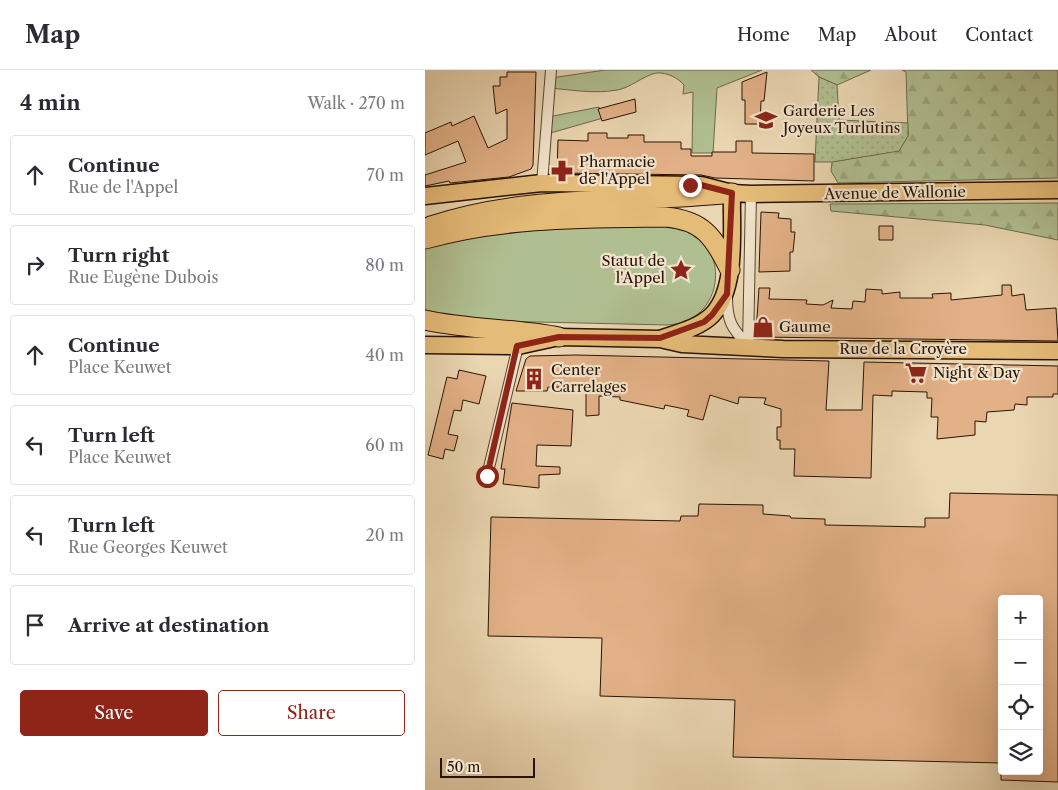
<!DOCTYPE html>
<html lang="en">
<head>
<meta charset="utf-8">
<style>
	body { margin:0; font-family:"Libre Caslon Text",serif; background:#f2f2f3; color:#2b2b33 }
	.controls { position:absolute; right:15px; bottom:15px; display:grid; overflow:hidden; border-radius:5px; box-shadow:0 5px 20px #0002 }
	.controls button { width:45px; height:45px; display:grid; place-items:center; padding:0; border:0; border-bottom:1px solid #e1e1e2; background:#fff; color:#2b2b33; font:25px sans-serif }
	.scale { position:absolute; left:15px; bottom:12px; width:95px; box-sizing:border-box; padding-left:5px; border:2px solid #2a1304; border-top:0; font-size:14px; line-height:18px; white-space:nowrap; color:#2a1304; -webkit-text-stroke:4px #f1e4cc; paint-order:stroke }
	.stop { position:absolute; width:15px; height:15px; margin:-11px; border:4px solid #8f2418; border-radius:50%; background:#fff }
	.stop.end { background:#8f2418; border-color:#fff; box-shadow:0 1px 5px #0008 }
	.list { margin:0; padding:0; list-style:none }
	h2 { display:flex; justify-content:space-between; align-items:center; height:65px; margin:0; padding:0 20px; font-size:21px }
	h2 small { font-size:16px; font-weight:400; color:#7c7c81 }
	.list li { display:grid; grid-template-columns:32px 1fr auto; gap:15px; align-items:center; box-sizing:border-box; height:80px; margin:0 10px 10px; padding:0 10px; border:1px solid #e1e1e2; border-radius:5px }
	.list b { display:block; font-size:19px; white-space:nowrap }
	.list p { margin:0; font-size:16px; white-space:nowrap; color:#7c7c81 }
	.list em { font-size:16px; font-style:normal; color:#7c7c81 }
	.actions { display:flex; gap:10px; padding:15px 20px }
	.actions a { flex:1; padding:11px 0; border:1px solid #8f2418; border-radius:5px; text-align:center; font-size:18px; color:#8f2418 }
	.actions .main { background:#8f2418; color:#fff }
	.icon { flex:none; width:28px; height:28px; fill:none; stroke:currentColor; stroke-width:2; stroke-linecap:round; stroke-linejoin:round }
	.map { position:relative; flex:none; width:633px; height:720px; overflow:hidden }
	header { display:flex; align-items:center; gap:30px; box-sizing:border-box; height:70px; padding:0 25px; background:#fff; border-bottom:1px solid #e1e1e2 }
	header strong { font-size:24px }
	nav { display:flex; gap:28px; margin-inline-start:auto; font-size:18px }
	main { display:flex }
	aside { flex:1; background:#fff }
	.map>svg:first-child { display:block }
	.green { fill:#b0bf91; stroke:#6d694a }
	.forest { fill:url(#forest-firs); stroke:#6d694a }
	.garden { fill:url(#garden-dots); stroke:#6d694a }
	.building { fill:#e3b187; stroke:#2a1304 }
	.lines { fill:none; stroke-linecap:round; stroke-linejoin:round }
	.street-casing { stroke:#5a442f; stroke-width:12 }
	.primary-casing { stroke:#2a1304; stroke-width:19 }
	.highway-casing { stroke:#2a1304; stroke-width:21 }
	.street { stroke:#f1e4cc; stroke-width:10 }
	.primary { stroke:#e5bb78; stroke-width:16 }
	.highway { stroke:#e5bb78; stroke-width:19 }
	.route { stroke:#8f2418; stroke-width:6 }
	.labels { text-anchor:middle; stroke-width:4.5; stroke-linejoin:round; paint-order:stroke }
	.poi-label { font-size:15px; fill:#2a1304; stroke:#f1e4cc; text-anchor:start }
	.street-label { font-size:15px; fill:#2a1304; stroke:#f1e4cc }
</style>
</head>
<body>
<header>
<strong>Map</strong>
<nav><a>Home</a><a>Map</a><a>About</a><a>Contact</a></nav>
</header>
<main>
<aside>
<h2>4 min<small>Walk · 270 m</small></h2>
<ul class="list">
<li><svg class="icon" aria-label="ahead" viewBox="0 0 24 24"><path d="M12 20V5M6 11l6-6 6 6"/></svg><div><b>Continue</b><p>Rue de l'Appel</p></div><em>70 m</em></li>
<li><svg class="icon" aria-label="right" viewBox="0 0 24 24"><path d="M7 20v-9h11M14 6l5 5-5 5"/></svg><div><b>Turn right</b><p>Rue Eugène Dubois</p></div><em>80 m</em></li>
<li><svg class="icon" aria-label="ahead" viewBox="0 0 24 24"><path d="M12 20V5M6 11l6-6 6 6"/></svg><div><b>Continue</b><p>Place Keuwet</p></div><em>40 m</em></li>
<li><svg class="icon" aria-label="left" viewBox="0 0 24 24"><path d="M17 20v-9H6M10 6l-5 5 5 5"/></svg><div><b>Turn left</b><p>Place Keuwet</p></div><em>60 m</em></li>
<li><svg class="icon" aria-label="left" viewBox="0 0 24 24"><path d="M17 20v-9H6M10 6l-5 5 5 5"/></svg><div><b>Turn left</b><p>Rue Georges Keuwet</p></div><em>20 m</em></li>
<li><svg class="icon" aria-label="arrive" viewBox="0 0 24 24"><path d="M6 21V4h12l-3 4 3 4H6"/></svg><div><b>Arrive at destination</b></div></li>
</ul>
<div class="actions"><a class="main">Save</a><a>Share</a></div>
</aside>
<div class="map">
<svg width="633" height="720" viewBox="0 0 633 720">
	<defs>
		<pattern id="forest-firs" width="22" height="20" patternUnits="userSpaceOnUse" patternTransform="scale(1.25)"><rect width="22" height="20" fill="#b0bf91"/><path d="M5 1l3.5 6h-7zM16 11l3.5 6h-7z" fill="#98a37b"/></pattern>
		<pattern id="garden-dots" width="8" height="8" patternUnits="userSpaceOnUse" patternTransform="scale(1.25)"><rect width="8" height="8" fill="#b0bf91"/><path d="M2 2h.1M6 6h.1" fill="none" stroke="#98a37b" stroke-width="1.8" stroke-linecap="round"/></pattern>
	</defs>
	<rect width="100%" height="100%" fill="#ead6b1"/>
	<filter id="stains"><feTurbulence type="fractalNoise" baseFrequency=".004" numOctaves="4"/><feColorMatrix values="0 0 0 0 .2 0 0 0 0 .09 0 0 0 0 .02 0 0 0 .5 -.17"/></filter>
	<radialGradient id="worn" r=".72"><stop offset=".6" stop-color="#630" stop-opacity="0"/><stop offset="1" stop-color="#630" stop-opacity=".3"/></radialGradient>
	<path class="green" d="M180,0H337L292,18L288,83H267L268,22L258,24L259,15C253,8 242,2 231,3C218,6 205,18 192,20C170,24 147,20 125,18L126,8Z
		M174,37L178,48L122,64L123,47Z
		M236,154C243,155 250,155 256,157C299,171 303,231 262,251C257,254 249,254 243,255L69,251L0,242V177L61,162Z"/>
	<path class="forest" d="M386,0H446L412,15L394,7Z
		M477,0H633V108L413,113L406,101L407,92L474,80L483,66L481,2Z
		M633,133V170L560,155L406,141L405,134Z"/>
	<path class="garden" d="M394,7L412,15L414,50L483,53V66L474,81L407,92H390Z"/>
	<path class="building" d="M82,2H111L108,95L106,99L84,107L25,113L24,111L0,116V105L41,92L33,71L0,85V63L26,52L27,56L49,46L63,78L82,69V39L71,44L68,16H75V7H82Z
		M342,2L339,31H336L335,54H320V30H317V12Z
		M210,29L211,42L177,51L173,39Z
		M163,63H182V68H203V65H219V72H256V79H266V86H287V82H311V71H327V83L389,84V111L290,108L276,105L132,103L133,70L163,71Z
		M336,142L354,143L353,148L366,149V162H370L368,182H365V201L334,202Z
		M454,156H468V170H454Z
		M577,215H586L587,226L599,224L601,240L631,238L633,271L334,267L331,263L334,218H345L344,229L382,230L381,234L398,235L408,230L406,238L427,239L428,231L440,232L441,219L457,220V224L475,222V228H508L507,224L526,223V230L577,225Z
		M151,285L404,291L401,340H437L439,292L633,296V324H628V327H602V335L590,334L589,340L562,342L561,352L550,351V365L512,369L513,347H506L507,328H502V322L467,321V326L448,325L446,408L369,406L370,379H355V370H352V357H356V339L339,334L341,328L314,327L313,334L285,325L278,350L262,346L264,340L240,335L239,339L195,330V327L174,326V345L161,346V321H147V318L136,317H123L122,321H91L101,289L105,286Z
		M34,300L61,306L54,334L38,330L36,341L29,340L23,364L33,366L29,381L20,379L18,389L3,385L22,307L32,309Z
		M87,333L148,340L146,376L112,375L111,396L135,397V404L114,405V418L78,414L80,399H76Z
		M525,423L633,425V712L576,710V701H614V529H577V693L308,687L310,630L175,626L177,568L63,566L66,447L255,451L256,446H273L274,434L338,435V444L365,446L366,448L400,449V455L500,457V448H524Z"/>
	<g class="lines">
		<g class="street-casing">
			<path id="street" d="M117,113L126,0
				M302,227C302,252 307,258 323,276
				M323,276L326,124
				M62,406L93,276"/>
		</g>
		<g class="primary-casing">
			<path id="primary" d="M0,126L117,113L276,115L307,123L326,124L633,120
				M235,269C252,263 274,258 287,245C313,219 306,158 307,123
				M0,275L93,276L134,267L235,269L257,274L358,279L633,281"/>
		</g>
		<g class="highway-casing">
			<path id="highway" d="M6,156C104,123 206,134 307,123
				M0,169C78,147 160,148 240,147C278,150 289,167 305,200
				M0,250C44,260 90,258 134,267"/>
		</g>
		<use href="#street" class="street"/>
		<use href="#primary" class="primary"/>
		<use href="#highway" class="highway"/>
	</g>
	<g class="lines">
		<path class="route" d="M62,406L92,276L134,267L235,268L279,252L287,245L302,224L307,123L276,115H265"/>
	</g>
	<defs>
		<g id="school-bare" transform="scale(1.725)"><path d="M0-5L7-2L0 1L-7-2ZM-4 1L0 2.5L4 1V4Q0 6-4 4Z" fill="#8f2418" stroke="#f1e4cc" stroke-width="2.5" paint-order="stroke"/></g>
		<g id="pharmacy-bare" transform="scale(1.725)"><path d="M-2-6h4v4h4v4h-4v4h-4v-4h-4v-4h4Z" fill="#8f2418" stroke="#f1e4cc" stroke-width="2.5" paint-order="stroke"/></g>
		<g id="sight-bare" transform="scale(1.725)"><path d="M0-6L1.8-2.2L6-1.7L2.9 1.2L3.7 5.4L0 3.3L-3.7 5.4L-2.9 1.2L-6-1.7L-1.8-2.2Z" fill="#8f2418" stroke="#f1e4cc" stroke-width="2.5" paint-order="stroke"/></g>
		<g id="shop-bare" transform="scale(1.725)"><path d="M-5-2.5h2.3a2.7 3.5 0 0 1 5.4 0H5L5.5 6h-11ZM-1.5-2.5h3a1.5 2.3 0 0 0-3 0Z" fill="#8f2418" stroke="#f1e4cc" stroke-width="2.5" paint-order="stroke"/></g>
		<g id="supermarket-bare" transform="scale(1.725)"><path d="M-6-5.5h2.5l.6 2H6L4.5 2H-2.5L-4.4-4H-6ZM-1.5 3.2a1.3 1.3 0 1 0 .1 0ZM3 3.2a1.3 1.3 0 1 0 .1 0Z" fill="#8f2418" stroke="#f1e4cc" stroke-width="2.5" paint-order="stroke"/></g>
		<g id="building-bare" transform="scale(1.725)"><path d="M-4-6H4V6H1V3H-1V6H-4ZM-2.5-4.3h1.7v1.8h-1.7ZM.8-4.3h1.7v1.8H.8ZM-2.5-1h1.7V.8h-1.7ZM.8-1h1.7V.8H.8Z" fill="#8f2418" stroke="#f1e4cc" stroke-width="2.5" paint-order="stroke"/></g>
	</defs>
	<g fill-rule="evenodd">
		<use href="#school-bare" x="341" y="50"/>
		<use href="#pharmacy-bare" x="137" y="101"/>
		<use href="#sight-bare" x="256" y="200"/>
		<use href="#shop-bare" x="338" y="257"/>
		<use href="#supermarket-bare" x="491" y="303"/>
		<use href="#building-bare" x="109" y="309"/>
	</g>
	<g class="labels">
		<g class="poi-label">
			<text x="358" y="46">Garderie Les<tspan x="358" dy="17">Joyeux Turlutins</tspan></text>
			<text x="154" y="97">Pharmacie<tspan x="154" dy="17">de l'Appel</tspan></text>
			<text x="240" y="196" text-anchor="end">Statut de<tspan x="240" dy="17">l'Appel</tspan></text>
			<text x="354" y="262">Gaume</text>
			<text x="126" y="305">Center<tspan x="126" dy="17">Carrelages</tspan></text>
			<text x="508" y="308">Night &amp; Day</text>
		</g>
		<g class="street-label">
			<text transform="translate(470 123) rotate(-1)" y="5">Avenue de Wallonie</text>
			<text x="478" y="284">Rue de la Croyère</text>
		</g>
	</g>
	<rect width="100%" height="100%" filter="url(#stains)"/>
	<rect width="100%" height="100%" fill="url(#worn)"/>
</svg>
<div class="controls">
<button>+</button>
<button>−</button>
<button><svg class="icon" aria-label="locate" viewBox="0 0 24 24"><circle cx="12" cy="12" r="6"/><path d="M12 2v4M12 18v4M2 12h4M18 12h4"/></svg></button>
<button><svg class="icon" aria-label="layers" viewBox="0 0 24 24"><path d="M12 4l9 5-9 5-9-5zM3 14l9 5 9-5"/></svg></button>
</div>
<div class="scale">50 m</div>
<div class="stop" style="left:62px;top:406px"></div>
<div class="stop end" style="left:265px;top:115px"></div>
</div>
</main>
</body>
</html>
